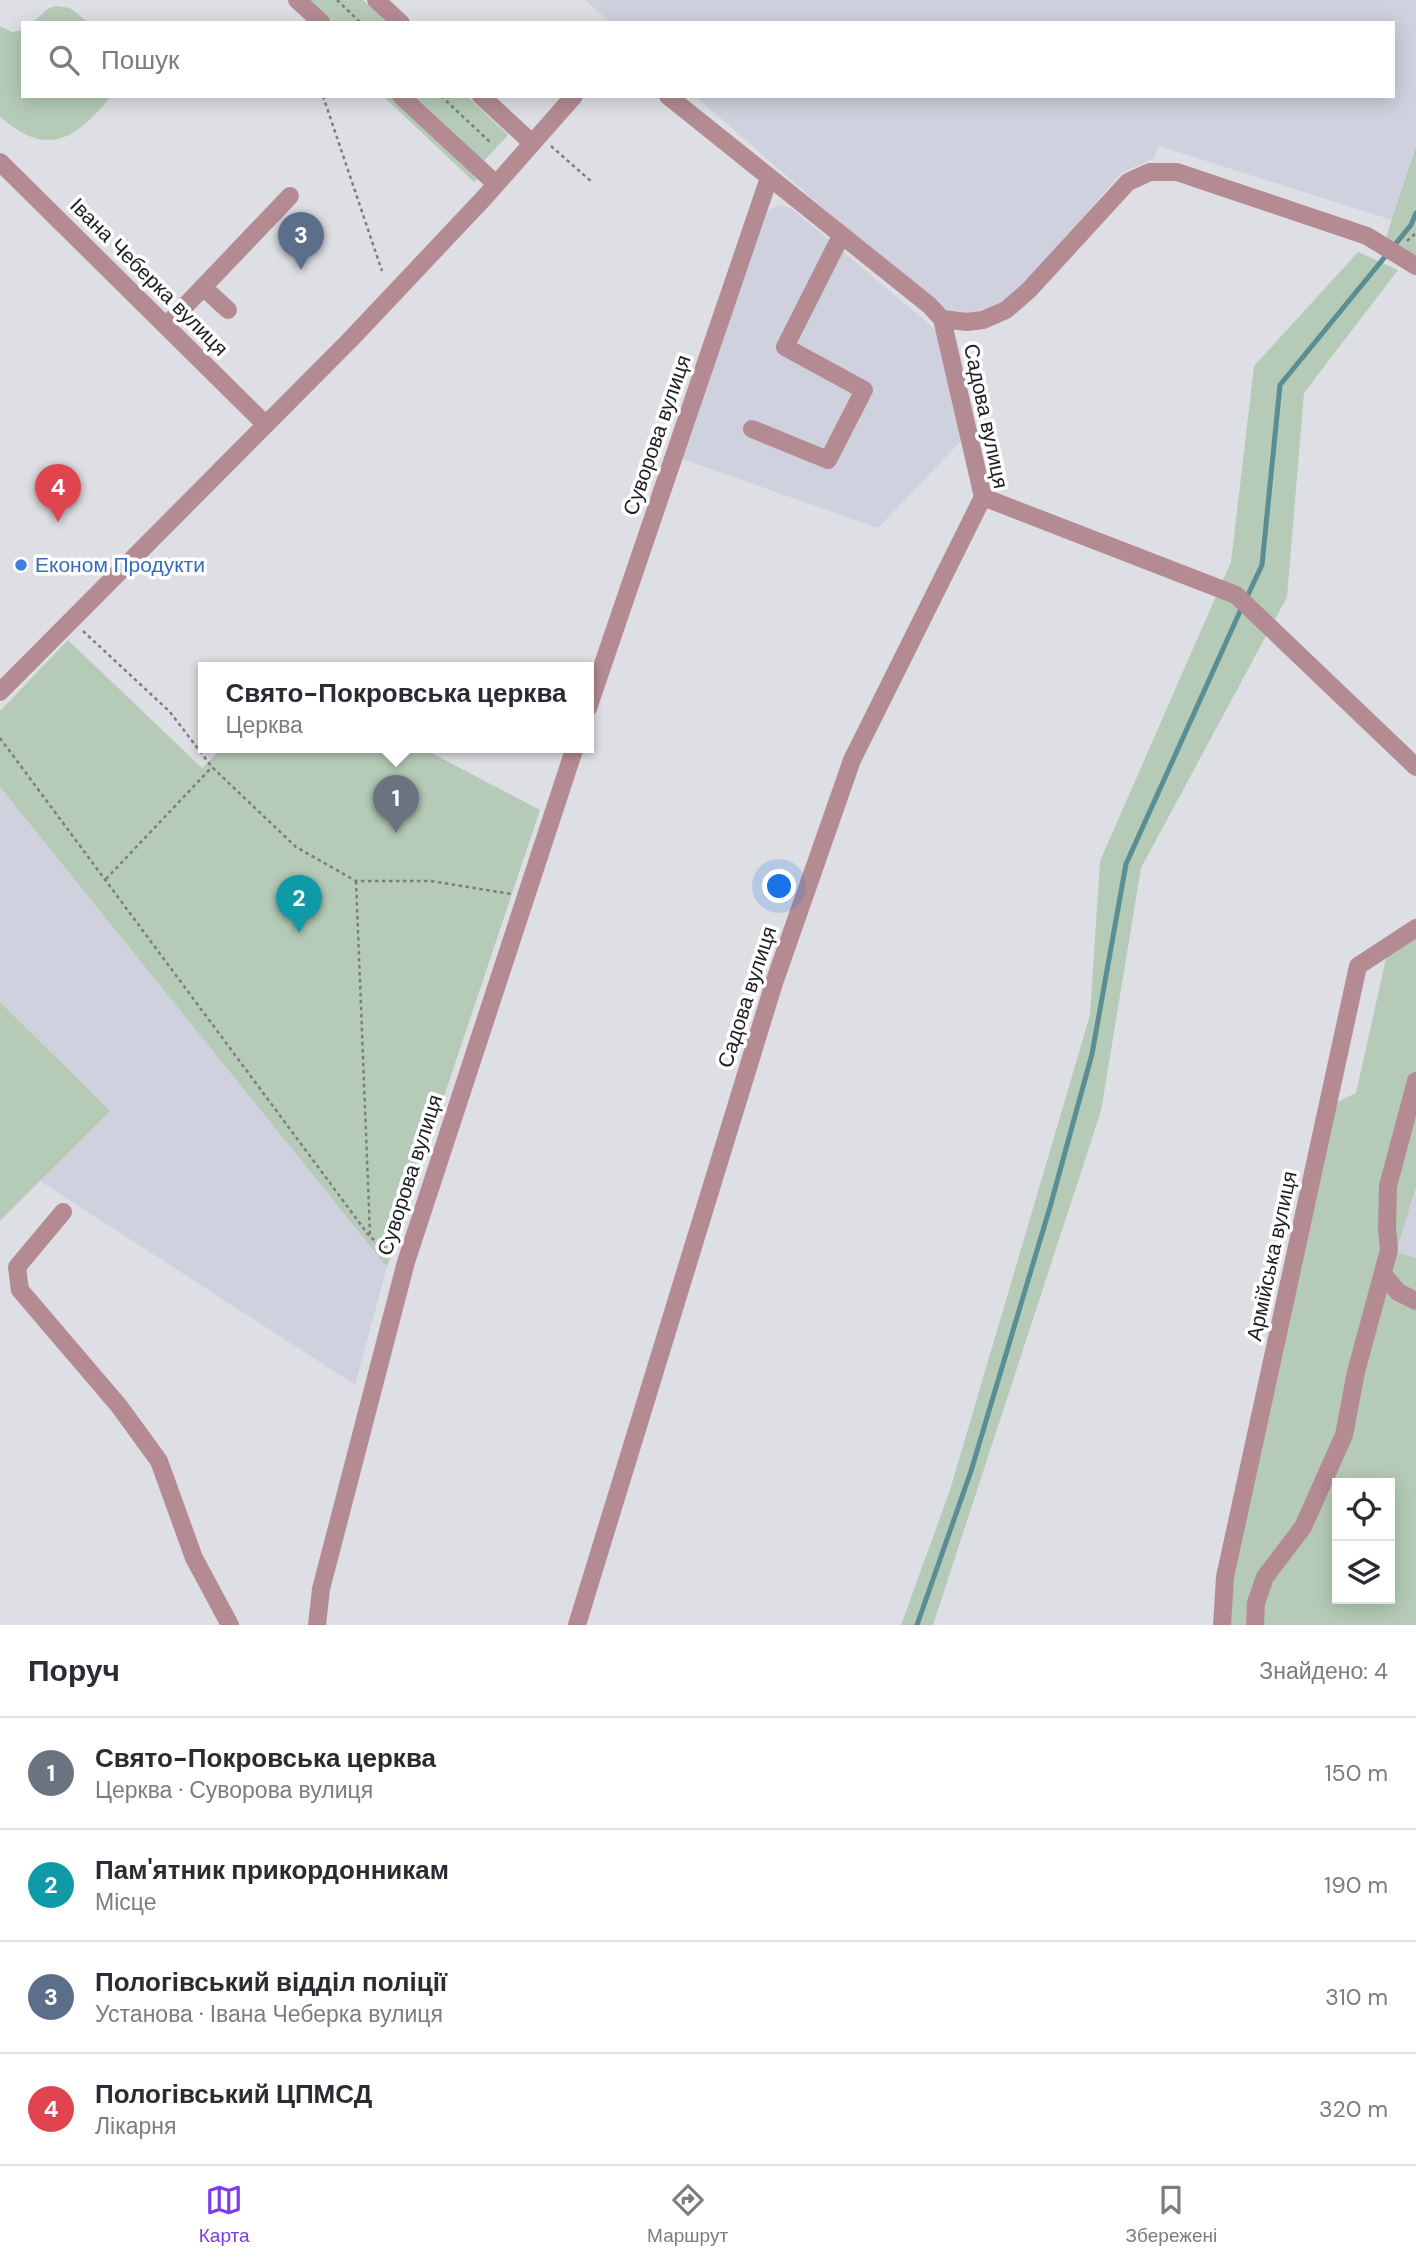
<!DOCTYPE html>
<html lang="uk">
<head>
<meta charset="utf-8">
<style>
	body { margin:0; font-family:"DM Sans",sans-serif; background:#f7f7f7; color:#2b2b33 }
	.controls { position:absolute; right:21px; bottom:21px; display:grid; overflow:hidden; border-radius:0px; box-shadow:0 4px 18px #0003 }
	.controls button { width:63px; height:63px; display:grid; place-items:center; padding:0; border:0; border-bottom:2px solid #e1e1e2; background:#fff; color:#2b2b33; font:35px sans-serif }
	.you { position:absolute; left:780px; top:887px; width:24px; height:24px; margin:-18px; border:5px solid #fff; border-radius:50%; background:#1a73e8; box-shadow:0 0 0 10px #1a73e833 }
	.badge { display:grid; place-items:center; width:46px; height:46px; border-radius:50%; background:#7c3aed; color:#fff; font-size:23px; font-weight:700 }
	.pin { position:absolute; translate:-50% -58px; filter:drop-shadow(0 2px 4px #0008) }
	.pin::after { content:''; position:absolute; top:37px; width:24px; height:21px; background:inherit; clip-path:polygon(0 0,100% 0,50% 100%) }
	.popup { position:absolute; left:198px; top:662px; width:396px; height:91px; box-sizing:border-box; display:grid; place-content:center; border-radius:0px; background:#fff; filter:drop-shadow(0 2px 5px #0005); font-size:23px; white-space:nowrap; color:#7c7c81 }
	.popup b { font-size:26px; color:#2b2b33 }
	.popup::after { content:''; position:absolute; left:50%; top:100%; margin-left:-14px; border:14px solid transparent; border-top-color:#fff }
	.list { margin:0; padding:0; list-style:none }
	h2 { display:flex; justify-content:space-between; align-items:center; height:91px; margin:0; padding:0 28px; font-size:30px }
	h2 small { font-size:23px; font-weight:400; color:#7c7c81 }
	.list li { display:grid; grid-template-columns:46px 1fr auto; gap:21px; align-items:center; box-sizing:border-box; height:112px; padding:0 28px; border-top:2px solid #e1e1e2 }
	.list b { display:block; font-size:26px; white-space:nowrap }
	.list p { margin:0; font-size:23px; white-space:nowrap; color:#7c7c81 }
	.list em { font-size:23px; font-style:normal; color:#7c7c81 }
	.icon { flex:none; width:38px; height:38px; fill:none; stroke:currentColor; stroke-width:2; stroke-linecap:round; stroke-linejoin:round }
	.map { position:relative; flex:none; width:1416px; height:1625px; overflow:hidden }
	.search { position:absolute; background:#fff; box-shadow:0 4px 18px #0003; left:21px; right:21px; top:21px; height:77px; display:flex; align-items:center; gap:18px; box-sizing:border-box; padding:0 24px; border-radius:0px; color:#7c7c81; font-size:26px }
	.sheet { height:539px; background:#fff }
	nav { display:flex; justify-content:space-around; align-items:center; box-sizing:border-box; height:98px; border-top:2px solid #e1e1e2; background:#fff; font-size:19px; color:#7c7c81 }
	nav a { display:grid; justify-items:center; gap:4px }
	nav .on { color:#7c3aed }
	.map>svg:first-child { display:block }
	.built { fill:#cfd2de }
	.green { fill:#b5cbb7; fill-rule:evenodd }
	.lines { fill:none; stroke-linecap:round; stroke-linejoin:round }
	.stream { stroke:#5a8e93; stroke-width:5 }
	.path { stroke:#7d7d81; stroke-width:2.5; stroke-dasharray:3.5 3.5; stroke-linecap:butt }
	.minor { stroke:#b58b93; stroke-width:18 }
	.shop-dot { fill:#3f7fe0; stroke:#fff; stroke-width:2.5 }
	.labels { text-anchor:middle; stroke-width:7; stroke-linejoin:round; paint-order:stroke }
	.street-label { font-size:21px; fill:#1f1f21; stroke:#fff }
	.shop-label { font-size:21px; fill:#366cbe; stroke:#fff; text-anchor:start }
</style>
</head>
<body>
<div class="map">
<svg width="1416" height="1625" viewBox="0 0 1416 1625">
	<rect width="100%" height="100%" fill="#dedfe4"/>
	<path class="built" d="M585,0H1416V147L1392,220L1159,146L1153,159L1121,173L1016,295L982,314L960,318L931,302L695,96H1393V23H611Z
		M777,205L791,208L935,329L962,440L878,528L682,459L767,213Z
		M0,787L387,1267L355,1385L40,1181L110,1111L0,1002Z
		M1416,1187V1258L1396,1252Z"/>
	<path class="green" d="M310,0H363L387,23H335Z
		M56,6L70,8L89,23H32L49,8Z
		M0,26L12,32L23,30V96H111C76,140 47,158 0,117Z
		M383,96H392L478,178L474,182Z
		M415,96H467L508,135L484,161Z
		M1416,147V257L1386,237Z
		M1358,252L1398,270L1304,393L1287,597L1141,868L1101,1111L933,1625H901L950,1490L1090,1015L1100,861L1231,562L1254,366Z
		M68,640L202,768L223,747H420L540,810L387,1267L0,787V711Z
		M1416,937V1187L1396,1252L1416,1258V1625H1228L1238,1537L1331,1105L1356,1093L1387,954ZM1337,1483H1390V1599H1337Z
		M0,1002L110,1111L0,1221Z"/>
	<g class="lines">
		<path class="stream" d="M1246,599L1262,565L1280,385L1411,225L1416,213
			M917,1625L971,1471L1050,1207L1092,1054L1126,864L1242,607"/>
		<path class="path" d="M337,0L361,23
			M323,96L382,271
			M441,96L491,143
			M551,146L593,183
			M1407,241L1416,233
			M83,631L170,712L212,767L296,847L356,881H431L511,894
			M0,738L370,1237L391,1252
			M106,879L212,767
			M356,881L370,1234"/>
		<path class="minor" d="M297,0L322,23
			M376,0L401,23
			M401,96L496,184
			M481,96L532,143
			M668,96L929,305L942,319L967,322L983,320L1006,310L1029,290L1128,182L1150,172H1177L1367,236L1416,266
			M0,162L266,425
			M203,287L228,310
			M166,326L290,196
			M752,429L828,460L864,390L785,347L841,236
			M983,497L1236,595L1416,767
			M0,692L350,340L484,198L574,96
			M588,708L769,178
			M63,1212L17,1267L20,1290L119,1406L159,1461L194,1558L230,1625
			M1383,1274L1398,1292L1416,1301
			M317,1625L321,1589L406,1262L575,747
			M577,1625L774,983L852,760L983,497L942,319
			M1222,1625L1225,1577L1358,966L1416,928
			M1255,1625L1256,1603L1265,1577L1303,1527L1344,1435L1356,1372L1389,1250L1387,1228L1388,1186L1416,1081"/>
	</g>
	<circle class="shop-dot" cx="21" cy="565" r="7"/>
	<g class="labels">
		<g class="street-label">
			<text transform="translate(149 277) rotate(45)" y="7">Івана Чеберка вулиця</text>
			<text transform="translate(986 416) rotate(78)" y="7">Садова вулиця</text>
			<text transform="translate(657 435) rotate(-71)" y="7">Суворова вулиця</text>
			<text transform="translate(747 997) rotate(-72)" y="7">Садова вулиця</text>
			<text transform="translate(410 1175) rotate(-72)" y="7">Суворова вулиця</text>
			<text transform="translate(1272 1256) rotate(-78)" y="7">Армійська вулиця</text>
		</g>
		<g class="shop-label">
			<text x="35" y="572">Економ Продукти</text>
		</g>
	</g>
</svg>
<div class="controls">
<button><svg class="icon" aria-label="locate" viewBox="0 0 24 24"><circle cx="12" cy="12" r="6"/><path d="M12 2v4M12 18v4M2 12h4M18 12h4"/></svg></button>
<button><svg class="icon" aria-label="layers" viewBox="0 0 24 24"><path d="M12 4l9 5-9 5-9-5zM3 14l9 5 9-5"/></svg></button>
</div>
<div class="you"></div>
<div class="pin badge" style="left:396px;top:833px;background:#6b7280">1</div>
<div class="popup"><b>Свято-Покровська церква</b>Церква</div>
<div class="pin badge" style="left:299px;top:933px;background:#0f9aa8">2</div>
<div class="pin badge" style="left:301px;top:270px;background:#5c6f8a">3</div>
<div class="pin badge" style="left:58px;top:522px;background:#e0444e">4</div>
<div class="search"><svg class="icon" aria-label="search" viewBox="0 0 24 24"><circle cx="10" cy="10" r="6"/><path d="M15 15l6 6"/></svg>Пошук</div>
</div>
<section class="sheet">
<h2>Поруч<small>Знайдено: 4</small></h2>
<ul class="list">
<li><span class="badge" style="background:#6b7280">1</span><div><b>Свято-Покровська церква</b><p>Церква · Суворова вулиця</p></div><em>150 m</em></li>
<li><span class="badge" style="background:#0f9aa8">2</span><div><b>Пам'ятник прикордонникам</b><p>Місце</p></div><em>190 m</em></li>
<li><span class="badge" style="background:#5c6f8a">3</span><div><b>Пологівський відділ поліції</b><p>Установа · Івана Чеберка вулиця</p></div><em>310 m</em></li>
<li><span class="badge" style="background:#e0444e">4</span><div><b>Пологівський ЦПМСД</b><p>Лікарня</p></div><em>320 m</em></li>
</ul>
</section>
<nav>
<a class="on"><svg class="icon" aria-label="map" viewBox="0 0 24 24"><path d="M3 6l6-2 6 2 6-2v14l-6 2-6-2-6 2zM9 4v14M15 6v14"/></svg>Карта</a>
<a><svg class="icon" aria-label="directions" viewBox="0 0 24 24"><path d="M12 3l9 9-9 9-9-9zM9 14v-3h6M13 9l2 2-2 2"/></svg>Маршрут</a>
<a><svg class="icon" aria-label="saved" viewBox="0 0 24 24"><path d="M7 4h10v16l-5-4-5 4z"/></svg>Збережені</a>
</nav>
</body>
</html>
